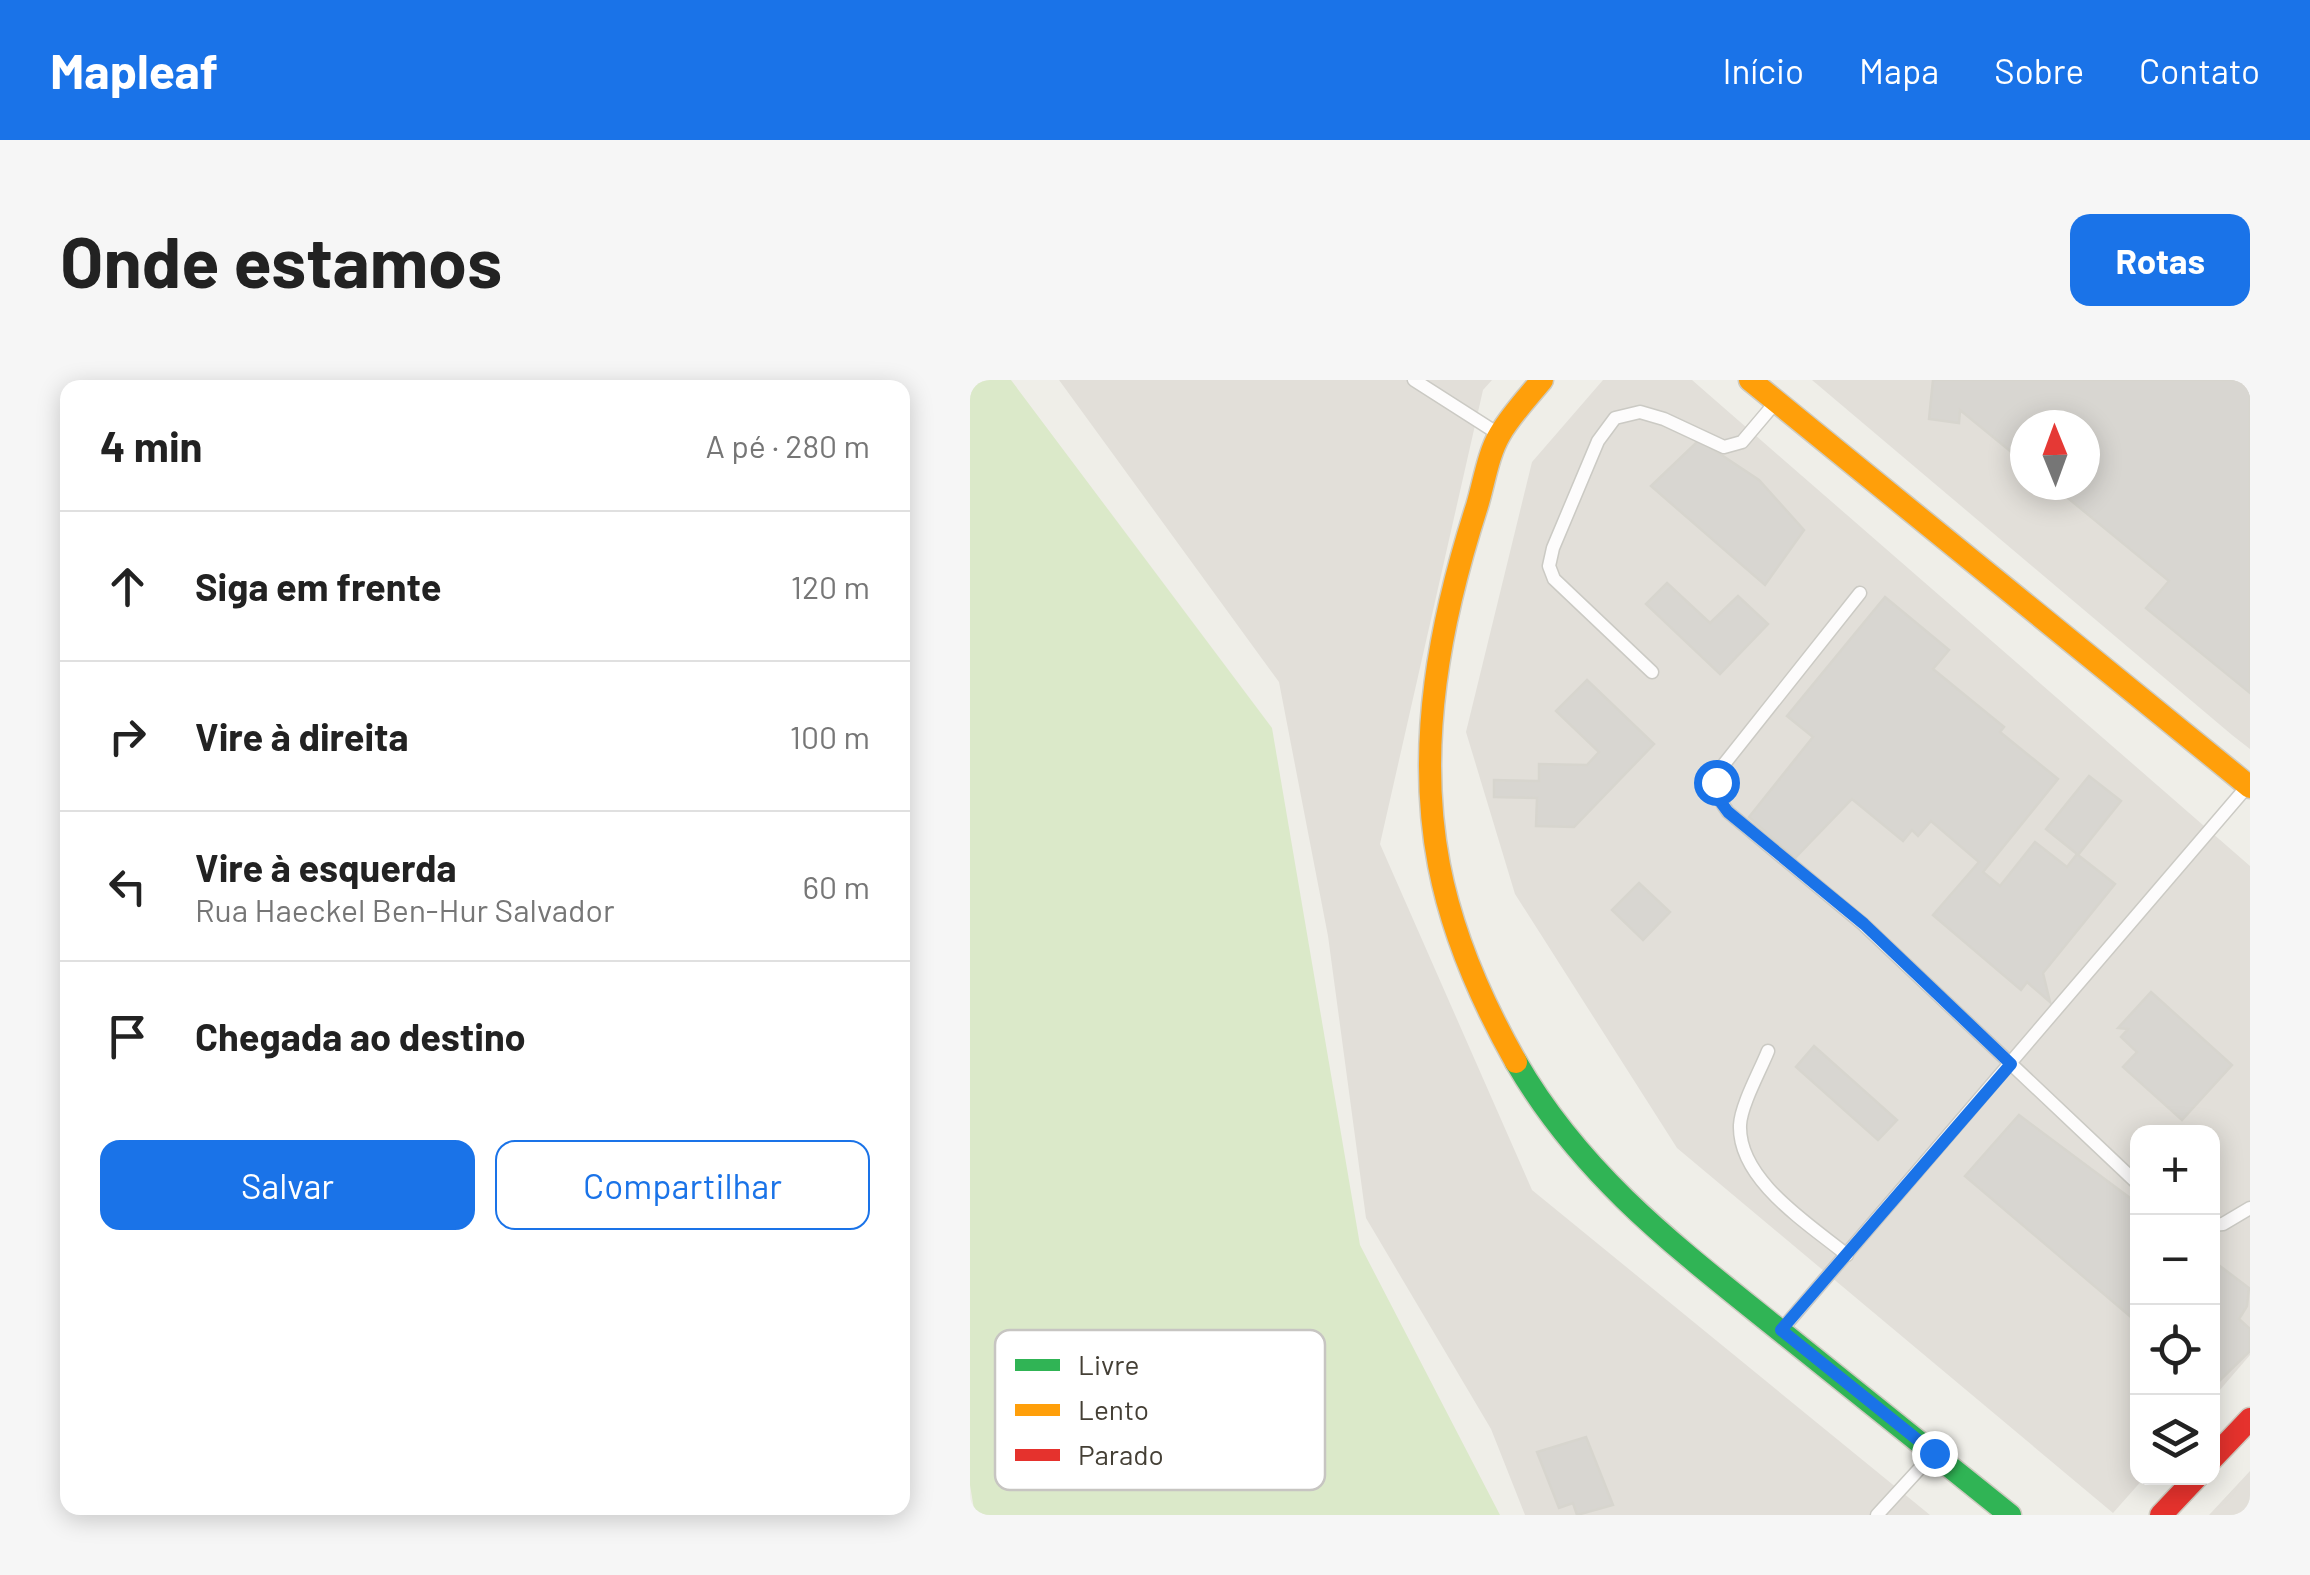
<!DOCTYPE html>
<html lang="pt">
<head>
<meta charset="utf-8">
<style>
	body { margin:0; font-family:Barlow,sans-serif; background:#f6f6f6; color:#222 }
	.controls { position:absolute; right:30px; bottom:30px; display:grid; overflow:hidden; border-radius:20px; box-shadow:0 5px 25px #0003 }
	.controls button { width:90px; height:90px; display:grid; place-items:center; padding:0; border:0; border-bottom:2px solid #e0e0e0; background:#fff; color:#222; font:50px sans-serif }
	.compass { position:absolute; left:1040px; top:30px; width:90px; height:90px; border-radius:50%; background:#fff; box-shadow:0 5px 25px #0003; rotate:359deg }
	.stop { position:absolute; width:30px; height:30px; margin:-22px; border:8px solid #1a73e8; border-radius:50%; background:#fff }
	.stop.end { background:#1a73e8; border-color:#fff; box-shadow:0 2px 10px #0008 }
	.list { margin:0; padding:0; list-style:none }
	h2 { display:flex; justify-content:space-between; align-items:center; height:130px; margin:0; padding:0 40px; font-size:42px }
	h2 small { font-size:32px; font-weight:400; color:#767676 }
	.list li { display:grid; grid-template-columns:65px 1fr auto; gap:30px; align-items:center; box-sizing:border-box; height:150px; padding:0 40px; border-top:2px solid #e0e0e0 }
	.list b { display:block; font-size:38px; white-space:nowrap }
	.list p { margin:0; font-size:32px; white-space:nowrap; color:#767676 }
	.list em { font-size:32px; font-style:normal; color:#767676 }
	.actions { display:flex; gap:20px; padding:30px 40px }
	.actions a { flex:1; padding:22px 0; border:2px solid #1a73e8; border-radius:20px; text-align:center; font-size:35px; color:#1a73e8 }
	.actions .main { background:#1a73e8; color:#fff }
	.icon { flex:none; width:55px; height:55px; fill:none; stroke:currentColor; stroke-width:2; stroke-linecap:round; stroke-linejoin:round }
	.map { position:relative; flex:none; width:1280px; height:1135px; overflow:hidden; border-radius:20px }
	header { display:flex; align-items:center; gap:60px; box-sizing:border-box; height:140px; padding:0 50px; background:#1a73e8; color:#fff }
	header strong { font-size:48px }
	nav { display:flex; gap:55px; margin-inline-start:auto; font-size:35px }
	.intro { display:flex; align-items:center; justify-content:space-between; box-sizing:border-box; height:240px; padding:0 60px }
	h1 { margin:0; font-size:70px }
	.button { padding:25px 45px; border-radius:20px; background:#1a73e8; color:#fff; font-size:35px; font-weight:700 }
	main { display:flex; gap:60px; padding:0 60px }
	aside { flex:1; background:#fff; border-radius:20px; box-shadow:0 5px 25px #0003 }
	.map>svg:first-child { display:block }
	.industrial { fill:#e2dfd9; fill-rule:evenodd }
	.green { fill:#dbe9c9 }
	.building { fill:#d8d6d1; stroke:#d7d5ce; stroke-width:2.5 }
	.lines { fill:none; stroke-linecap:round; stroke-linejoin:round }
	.lane-casing { stroke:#cbcac4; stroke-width:15 }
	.fast-casing { stroke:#cecbc0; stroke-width:25 }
	.slow-casing { stroke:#cecbc0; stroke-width:25 }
	.jam-casing { stroke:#cecbc0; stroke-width:25 }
	.lane { stroke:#fdfcfc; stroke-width:12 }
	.fast { stroke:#30b455; stroke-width:22 }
	.slow { stroke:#ff9f0a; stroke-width:22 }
	.jam { stroke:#e5322d; stroke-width:22 }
	.route { stroke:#1a73e8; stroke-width:12 }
	.key { fill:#fff; stroke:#c7c5c2; stroke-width:2.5 }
	.key-label { font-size:28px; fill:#443f35 }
</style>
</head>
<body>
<header>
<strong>Mapleaf</strong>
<nav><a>Início</a><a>Mapa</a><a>Sobre</a><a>Contato</a></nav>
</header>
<div class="intro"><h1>Onde estamos</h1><a class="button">Rotas</a></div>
<main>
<aside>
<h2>4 min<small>A pé · 280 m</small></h2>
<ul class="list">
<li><svg class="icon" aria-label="ahead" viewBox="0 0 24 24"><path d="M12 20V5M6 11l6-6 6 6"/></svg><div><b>Siga em frente</b></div><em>120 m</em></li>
<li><svg class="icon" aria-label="right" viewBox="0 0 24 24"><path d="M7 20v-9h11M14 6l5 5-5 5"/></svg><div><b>Vire à direita</b></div><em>100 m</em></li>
<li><svg class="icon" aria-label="left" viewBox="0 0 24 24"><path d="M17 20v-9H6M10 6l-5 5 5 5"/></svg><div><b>Vire à esquerda</b><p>Rua Haeckel Ben-Hur Salvador</p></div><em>60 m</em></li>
<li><svg class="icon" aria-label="arrive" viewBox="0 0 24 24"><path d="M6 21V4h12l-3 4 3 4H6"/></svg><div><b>Chegada ao destino</b></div></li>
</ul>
<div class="actions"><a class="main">Salvar</a><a>Compartilhar</a></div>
</aside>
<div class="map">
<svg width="1280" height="1135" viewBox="0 0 1280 1135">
	<rect width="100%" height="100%" fill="#efeee8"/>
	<path class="industrial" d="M89,0H522L513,10L410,464L562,810L960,1135H555L521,1049L396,838L358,556L309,302Z
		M633,0H722L1280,486V975L1243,1018L1242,752H1168V1098H1174L1143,1133L707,768L545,514L496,352L562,82Z
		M842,0H1280V369L1262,355ZM1055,45H1115V105H1055Z
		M1280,1091V1135H1239Z"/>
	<path class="green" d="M0,0H41L302,348L390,865L530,1135H5L0,1105Z"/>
	<path class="building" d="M963,0H1280V313L1176,228L1199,201L1082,105H1115V45H1055V83L990,30L989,43L959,39Z
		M729,60L789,100L834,150L795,205L681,106Z
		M697,203L740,243L768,216L798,244L750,294L676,224Z
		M915,217L979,270L963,289L1034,347L1030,352L1088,399L1013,492L1030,506L1065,462L1097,487L1107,474L1076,449L1119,396L1151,421L1108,475L1145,504L1073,593L1080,622L1057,602L1051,610L963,535L1009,482L961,441L948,456L942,450L933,461L882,419L825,478L779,437L843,357L817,336Z
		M617,300L684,364L604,447L566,446L567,418L524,417V400L569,401V384L617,385L629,372L586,331Z
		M669,503L700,532L673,560L642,530Z
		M1181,612L1262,685L1212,740L1153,687L1167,672L1151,657L1158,649L1148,648Z
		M844,666L927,740L908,760L826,687Z
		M1049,735L1168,824V943L995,796Z
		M1242,880L1279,908L1277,926L1269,939L1280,949V971L1243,1007Z
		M616,1057L643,1125L607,1135L603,1123L589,1128L567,1072Z"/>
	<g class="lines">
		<g class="lane-casing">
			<path id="lane" d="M444,0L527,53
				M890,213L751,388C744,407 746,416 758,432L893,544L1168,804
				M682,292L584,199L579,186L583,168L628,61L645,38L670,32L694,39L754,67L772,62L805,23
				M798,671C790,691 771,725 770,745C768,800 839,844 877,875
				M1242,845L1253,844L1280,828
				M813,948L1275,409
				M907,1135L962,1075"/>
		</g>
		<g class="fast-casing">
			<path id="fast" d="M546,682C613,798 710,870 813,953C889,1014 964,1074 1040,1135"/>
		</g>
		<g class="slow-casing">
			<path id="slow" d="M780,0L1280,407
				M546,682C512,622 482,553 469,485C446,364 470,241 507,126C514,103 518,74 530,54C541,35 558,17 572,0"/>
		</g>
		<g class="jam-casing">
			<path id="jam" d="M1242,1079L1280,1039
				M1191,1135L1226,1098"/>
		</g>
		<use href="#lane" class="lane"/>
		<use href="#fast" class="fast"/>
		<use href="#slow" class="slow"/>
		<use href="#jam" class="jam"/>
	</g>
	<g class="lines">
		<path class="route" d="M746,402L747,417L758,432L894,544L1041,684L811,950L964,1073"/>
	</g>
	<rect x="25" y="950" width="330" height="160" rx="15" class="key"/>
	<rect x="45" y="979" width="45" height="12" fill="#30b455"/>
	<rect x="45" y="1024" width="45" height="12" fill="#ff9f0a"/>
	<rect x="45" y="1069" width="45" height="12" fill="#e5322d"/>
	<g class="key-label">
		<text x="108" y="995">Livre</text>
		<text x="108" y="1040">Lento</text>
		<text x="108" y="1085">Parado</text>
	</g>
</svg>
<div class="controls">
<button>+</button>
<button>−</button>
<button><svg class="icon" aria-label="locate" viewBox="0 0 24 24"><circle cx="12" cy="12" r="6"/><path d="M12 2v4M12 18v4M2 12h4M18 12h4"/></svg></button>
<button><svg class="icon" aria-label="layers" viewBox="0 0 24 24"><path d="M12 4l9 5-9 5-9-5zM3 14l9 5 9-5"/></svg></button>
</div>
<svg class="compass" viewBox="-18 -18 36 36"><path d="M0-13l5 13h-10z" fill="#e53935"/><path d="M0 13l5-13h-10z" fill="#767676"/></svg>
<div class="stop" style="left:746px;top:402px"></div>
<div class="stop end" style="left:964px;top:1073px"></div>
</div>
</main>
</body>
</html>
